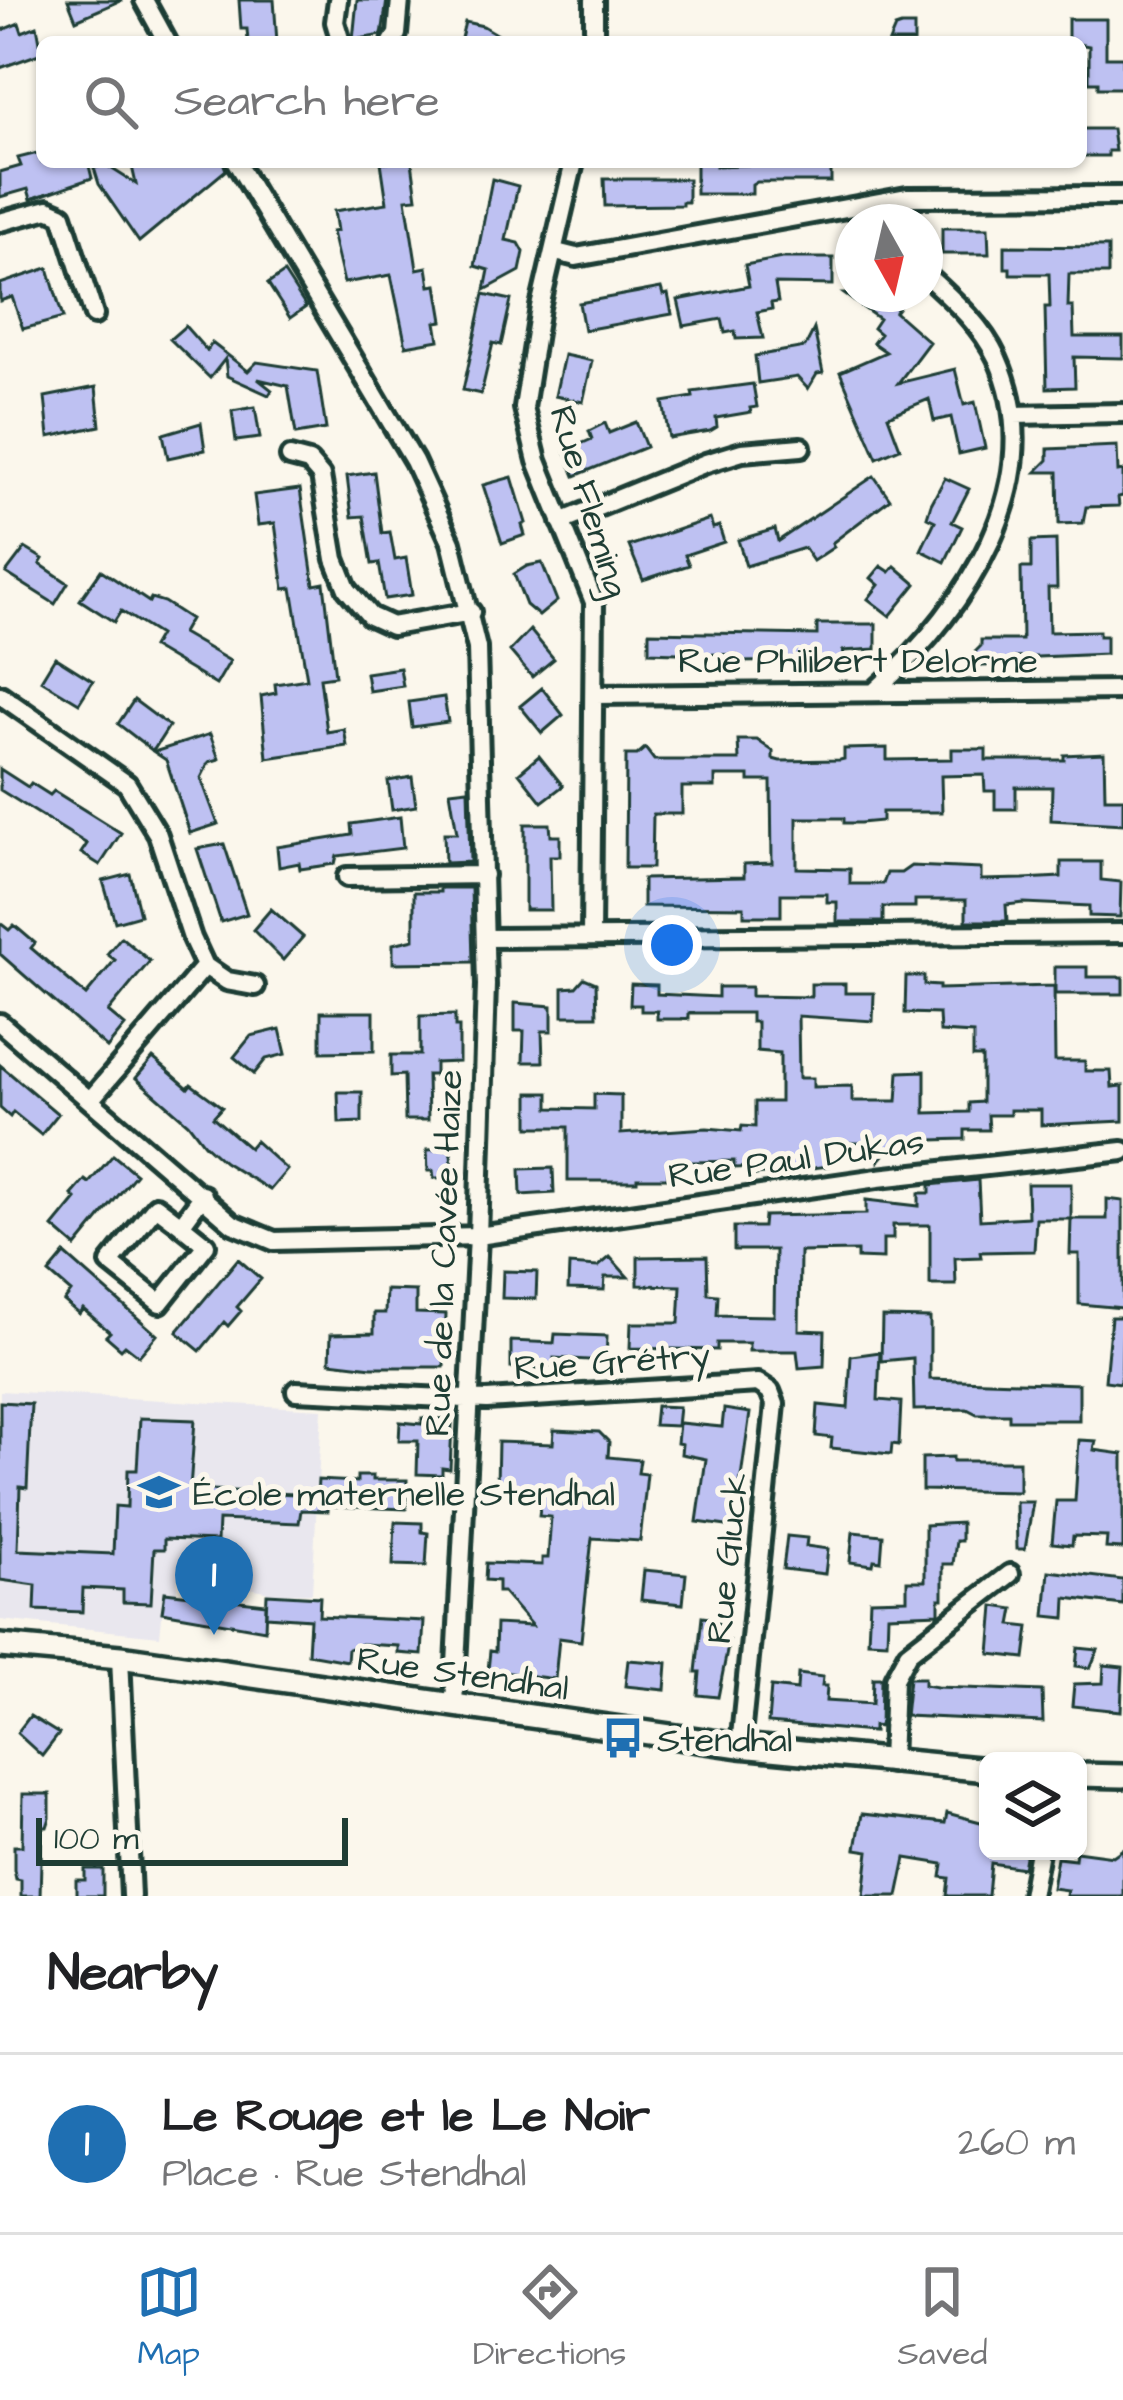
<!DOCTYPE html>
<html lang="en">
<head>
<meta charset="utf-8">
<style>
	body { margin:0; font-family:"Architects Daughter",sans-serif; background:#f6f6f6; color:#202124 }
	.controls { position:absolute; right:36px; bottom:36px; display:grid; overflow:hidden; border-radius:18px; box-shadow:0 3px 9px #0004 }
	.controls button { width:108px; height:108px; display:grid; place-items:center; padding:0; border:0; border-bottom:3px solid #e0e0e0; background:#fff; color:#202124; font:60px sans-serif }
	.compass { position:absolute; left:835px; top:204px; width:108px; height:108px; border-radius:50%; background:#fff; box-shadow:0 3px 9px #0004; rotate:172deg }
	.scale { position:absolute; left:36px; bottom:30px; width:312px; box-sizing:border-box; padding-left:12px; border:6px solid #1f3d34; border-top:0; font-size:33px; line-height:42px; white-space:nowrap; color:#1f3d34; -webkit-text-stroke:9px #fbf7ec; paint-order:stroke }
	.you { position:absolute; left:672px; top:945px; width:42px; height:42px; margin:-30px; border:9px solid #fff; border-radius:50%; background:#1a73e8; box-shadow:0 0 0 18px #1a73e833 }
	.badge { display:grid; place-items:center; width:78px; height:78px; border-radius:50%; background:#1f6fb2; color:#fff; font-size:39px; font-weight:700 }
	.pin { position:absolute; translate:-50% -99px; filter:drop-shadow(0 3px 6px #0008) }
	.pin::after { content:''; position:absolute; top:63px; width:42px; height:36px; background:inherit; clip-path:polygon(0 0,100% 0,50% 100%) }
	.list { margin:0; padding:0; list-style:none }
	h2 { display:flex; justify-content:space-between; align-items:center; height:156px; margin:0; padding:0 48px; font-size:51px }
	h2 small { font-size:39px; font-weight:400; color:#757577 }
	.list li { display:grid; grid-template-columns:78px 1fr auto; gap:36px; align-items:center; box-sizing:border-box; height:180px; padding:0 48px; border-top:3px solid #e0e0e0 }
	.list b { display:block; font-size:45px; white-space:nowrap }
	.list p { margin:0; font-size:39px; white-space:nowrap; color:#757577 }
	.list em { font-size:39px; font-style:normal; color:#757577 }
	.icon { flex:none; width:66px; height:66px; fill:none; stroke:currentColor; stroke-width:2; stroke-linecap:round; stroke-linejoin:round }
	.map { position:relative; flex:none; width:1123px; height:1896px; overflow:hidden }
	.search { position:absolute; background:#fff; box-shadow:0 3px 9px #0004; left:36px; right:36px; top:36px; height:132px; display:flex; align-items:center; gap:30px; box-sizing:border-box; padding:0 42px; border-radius:18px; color:#757577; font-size:45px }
	.sheet { height:336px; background:#fff }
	nav { display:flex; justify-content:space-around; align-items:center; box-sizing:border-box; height:168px; border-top:3px solid #e0e0e0; background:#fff; font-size:33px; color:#757577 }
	nav a { display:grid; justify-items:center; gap:6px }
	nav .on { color:#1f6fb2 }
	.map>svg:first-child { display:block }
	.built { fill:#e9e7ee }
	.building { fill:#bec1f2; stroke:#1f3d34; stroke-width:3 }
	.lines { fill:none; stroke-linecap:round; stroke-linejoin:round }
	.minor-casing { stroke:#1f3d34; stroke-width:26 }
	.tertiary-casing { stroke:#1f3d34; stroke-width:30 }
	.minor { stroke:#fbf7ec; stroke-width:16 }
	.tertiary { stroke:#fbf7ec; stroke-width:21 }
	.labels { text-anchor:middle; stroke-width:10; stroke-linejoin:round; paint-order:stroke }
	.street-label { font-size:36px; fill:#1f3d34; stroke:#fbf7ec }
	.poi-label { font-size:36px; fill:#1f3d34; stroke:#fbf7ec; text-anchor:start }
</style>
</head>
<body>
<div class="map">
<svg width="1123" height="1896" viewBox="0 0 1123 1896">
	<rect width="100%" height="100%" fill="#fbf7ec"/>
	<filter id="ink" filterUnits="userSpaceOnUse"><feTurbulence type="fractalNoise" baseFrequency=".00833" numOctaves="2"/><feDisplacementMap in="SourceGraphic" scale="24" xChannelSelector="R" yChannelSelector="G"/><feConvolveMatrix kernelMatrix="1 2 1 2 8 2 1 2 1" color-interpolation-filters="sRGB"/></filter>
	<g filter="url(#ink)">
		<path class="built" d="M0,1391L322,1409L312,1593L267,1594L266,1591L178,1576L176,1598H164L160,1636L0,1620Z"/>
		<path class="building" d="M68,0H122L76,20Z
			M239,0H274L277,42H248L247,29H241Z
			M357,0H387L382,35L353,40Z
			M1068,19H1106V57H1123V88H1098V82H1089V46L1068,42Z
			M465,22L483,26L510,42H460Z
			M19,23L22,32L37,26L42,53L0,68V31Z
			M901,26H914V42H889L895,28Z
			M1081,129H1112L1115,151H1108V156H1081Z
			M42,152V162H88L92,178L31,199L28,189L0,197V172L21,166L18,158Z
			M131,162H223L226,170L139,242L99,184L94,168L106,165L136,184Z
			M381,162H412L417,198L406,199L417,269L427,267L430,286L437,285L443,321L436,322L439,340L406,346L391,275L344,283L332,232L337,231L334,211L387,203Z
			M696,162H716V166L831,162V182H757L752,185V194H696Z
			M492,179L518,186L506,240L519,243L524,252L520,271L485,290L489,270L475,266Z
			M604,179H688V202H682V205L605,206Z
			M942,228H988L989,254H942Z
			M1005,246L1108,247V274H1069L1068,307H1073L1074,337H1123V358L1074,357L1075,387L1047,388L1045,307H1050L1049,274H1010V268H1005Z
			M782,258H833V285L775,284L778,302L771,303L772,309L757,312L763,338L736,339L735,331L725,333L722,319L684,326L678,300L749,286L745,265Z
			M48,268L63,318L23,329L12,297L0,301V284Z
			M284,273L306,307L290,318L268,284Z
			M661,288L663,295L668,294L672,314L584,330L579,303Z
			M484,294L511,300L501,345L493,343L481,394L463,390Z
			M844,294H890L902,303L895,312L929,342L898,383L955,369L964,405L975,402L985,448L959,454L951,417L934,421L929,399L888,416L900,448L877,458L840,372L886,352L873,343L880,334L873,328L879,319Z
			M185,326L207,351L212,343L248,371L257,362L317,371L326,429L296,434L288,386L258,379L272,390L269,395L227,376L225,359L210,378L170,339Z
			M814,329L823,373L817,374L808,389L797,377L758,383L755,356L805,347Z
			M564,355L592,361L583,402L555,396Z
			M753,384L757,407L750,408L751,412L716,418L717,427L710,431L669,438L663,402L693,397L692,392Z
			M96,387L100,426L49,437L45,397Z
			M255,407L260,438L236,441L232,411Z
			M636,422L646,447L575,476L565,451L592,439L589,431L605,423L609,433Z
			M201,423L205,450L168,458L163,434Z
			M1117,446L1118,472L1123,471V496L1118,497L1119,506L1086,507L1083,523L1059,524L1058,472H1036L1048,460V449Z
			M374,472L382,533L390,532L395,560L406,558L412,595L385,599L379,563L372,564L364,516L352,517L347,476Z
			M874,476L890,499L832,543L834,547L813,561L804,548L746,566L738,540L775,529L778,541Z
			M512,477L526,523L522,525L525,535L502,543L483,485Z
			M945,478L969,489L952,522L962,527L945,562L921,550L935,521L927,517L931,504Z
			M300,489L314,585L324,583L335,676L320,678L327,732L344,729L347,746L267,758L261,696L276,693L275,684L307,679L292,588L284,589L275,523L258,525L254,495Z
			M710,519L713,528L719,526L724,542L685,555L689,565L643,580L629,546Z
			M1056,540L1057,588H1048L1049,632L1099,631V636H1106V654L1015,658V665L981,666L971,656L981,646V640H1022L1021,568H1031V541Z
			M25,548L43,559L40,564L68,583L55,604L6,573Z
			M542,563L557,601L539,616L526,605L514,574L527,566Z
			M881,566L890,572L895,566L916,584L890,616L868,599L879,585L871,578Z
			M101,570L149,602L151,598L164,602L190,619L182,633L230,661L216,685L152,647L159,635L121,611L114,622L80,600Z
			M817,624H876V649L843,651L845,661L736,662V655L649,652V632L817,635Z
			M530,630L554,659L532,677L510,651Z
			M55,657L93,681L79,703L41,680Z
			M400,668L403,686L369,691L366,673Z
			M542,688L563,715L542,733L520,706Z
			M444,697L448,722L412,727L409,702Z
			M134,700L169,726L153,751L118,724Z
			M210,734L219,759L209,762L201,778L218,824L190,833L166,760L154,752Z
			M738,740H757L773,751V759L780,761L840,760L844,759V749L887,748V760L952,759V749H986V760H1064V755L1104,753L1105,798H1123V824L1051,820L1052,787H1016V809H995V791H985L984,775L941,776L942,812H882V821L860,823H844V818H797V868L850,869V884H883L887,873H901L911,866L981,869V880L1023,879L1061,877V862H1101V880L1121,882L1120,917L1089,916V906L1024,903L1006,905L1007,921H966V900H915V907H883V922H837V902H827V894H781V916H744V907L643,906V879L744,877V864L772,863L771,781H749V776H715V787H682V814H653L652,868H625L626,755H637L645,748L654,760H739Z
			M539,756L563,786L542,802L519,773Z
			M0,769L28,787L31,783L50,795L54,791L121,833L100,865L81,853L87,844L0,790Z
			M412,777L416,806L392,810L388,781Z
			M468,789L470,862L445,863L444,833H457L450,791Z
			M400,817L403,848L337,856L335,864L300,869L299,863L279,867L277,847L352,835L351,824Z
			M525,824H550L551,836H560V856H550L551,910H525Z
			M224,844L247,914L221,922L197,849Z
			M130,874L140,915L115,922L103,881Z
			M440,888H471L473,962L393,963V944L414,939V892H440Z
			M271,909L303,937L283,960L253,930Z
			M0,923L9,930L14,925L35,943L31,948L86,995L115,960L107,954L121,937L150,961L108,1012L125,1026L107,1048L0,954Z
			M1055,967H1087V977H1123V994H1055Z
			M906,976H924V985L939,986V989L1054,986L1055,1061H1085V1071H1111L1112,1087L1123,1086V1121L1041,1125V1110H1010V1115H988L989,1130H965V1139L896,1141L879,1161L878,1143H829V1166L755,1175V1167L734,1168V1161L693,1162L668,1165V1178H637V1181H568V1127H529V1093H549V1108L594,1109V1094L621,1095V1134L707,1128L741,1131L742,1126L755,1127V1102H780V1053L757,1051V1022H751V1013H689V1019H657V1011H641V1005H630L631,984L657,985V994L718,997V987H751V996L811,997V984H845V993H874L873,1021L798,1016L799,1078H813V1087L852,1086V1101H897L899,1072L925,1071V1113L969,1112V1103L982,1102V1057H973V1034L940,1032L939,1014L905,1013Z
			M584,978L596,983L597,1016H563V988L576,987Z
			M515,1003L552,1006V1031H542L543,1062H523L524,1031H515Z
			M321,1012H374V1051L321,1052Z
			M455,1015V1027H459V1062L435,1063V1075H427L428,1120H405L404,1075L391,1076V1055H420V1016Z
			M280,1029L286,1054L266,1059L254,1074L234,1057L251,1036Z
			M153,1058L188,1088L191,1084L222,1107L213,1117L249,1148L255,1141L287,1170L270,1190L224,1162L204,1144L188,1123L136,1078Z
			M0,1065L58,1114L41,1135L13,1112L10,1117L0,1108Z
			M338,1092H362V1122L339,1123Z
			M451,1149L452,1178H434L433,1171H428L427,1150Z
			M113,1155L136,1174L76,1247L53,1227L76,1199L72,1195L85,1180L89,1183Z
			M553,1168L554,1193L521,1195L520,1169Z
			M978,1180L980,1220L1028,1217L1027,1184H1071V1219H1036L1034,1251L980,1252L981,1257L955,1258L956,1285H930V1225H893V1239H883V1259L857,1258V1251L800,1252L799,1330L825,1331L824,1366L799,1368L797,1351H749V1343H717V1350L630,1348L631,1323H679L680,1306L681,1286L638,1285V1257L707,1256L708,1294L718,1295L717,1315L774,1316L775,1250H734V1227H763L764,1216L866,1214V1200L919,1206V1193H930V1185Z
			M1107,1199L1123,1201V1308L1079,1304V1254H1070L1071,1219H1107Z
			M65,1254L157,1335L139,1356L125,1345L121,1349L106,1336L110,1332L83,1309L79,1314L64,1301L71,1292L49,1273Z
			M610,1257L628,1277H605L604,1290L568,1289L569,1265L598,1267Z
			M238,1259L261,1279L237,1307L241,1311L228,1326L224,1322L200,1351L177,1332Z
			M503,1271L537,1272L536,1299L502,1298Z
			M386,1290L416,1291V1313L446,1314L444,1367H372L330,1362L331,1334L374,1333V1313H385Z
			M882,1317L930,1318V1379L1079,1384V1420H1009V1414H977L967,1409L914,1410L913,1358L881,1361Z
			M1111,1317H1123L1121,1383L1105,1381Z
			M555,1334L607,1336L606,1361L554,1358V1366L543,1365V1369L511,1368V1341L554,1343Z
			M880,1352L878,1400L901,1402L899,1445L892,1444L891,1454L831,1448L832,1438L816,1436L818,1405L848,1408L851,1356Z
			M0,1402L31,1404L27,1488L20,1487L18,1550L113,1554L115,1506L127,1507L128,1470H137L140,1418L195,1420L190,1489L317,1495L318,1480L357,1482V1476H373V1480H407L406,1509L328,1506V1511L301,1510L299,1523L218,1520L217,1541L164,1539V1549H154L151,1603L123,1602V1590L83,1588L82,1612L35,1610L36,1585L0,1580Z
			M656,1406L679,1407L677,1426L654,1425Z
			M724,1409L750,1413L734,1527L697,1522L706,1459L681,1454L682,1444L677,1443L679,1423L722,1427Z
			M422,1418L449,1419L452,1424L450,1469L442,1468V1475L417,1474L418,1441H399L400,1422L422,1424Z
			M554,1430L599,1432L609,1442L608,1457L640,1460L638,1473L647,1474L640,1541L592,1538L581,1641L559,1638L555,1679L488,1670L490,1651L495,1652L496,1624L532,1626L503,1592H498V1581L485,1580L486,1563L542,1565V1558H548L551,1517L539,1516L543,1486L497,1485L498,1442L553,1444Z
			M1079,1440L1096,1441L1094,1450L1123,1454V1549L1106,1548L1107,1537L1073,1536L1072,1545L1052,1543L1056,1501H1075Z
			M953,1457V1461H1019V1492L922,1490V1458Z
			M1016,1502H1033L1025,1549H1017Z
			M395,1522L422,1523V1532L428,1533L426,1566L393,1565Z
			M961,1523V1541H956L953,1564H943V1599H939V1613L888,1615L887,1642L868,1641L870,1600L907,1599V1581H925V1525Z
			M853,1532L883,1535L881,1561L874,1560L873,1565L850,1562Z
			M787,1536L807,1538L806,1546L828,1549L825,1574L783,1569Z
			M644,1570L686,1574L683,1604L641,1600Z
			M1049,1571L1123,1580V1605L1066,1598L1065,1618L1045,1616Z
			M165,1592L266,1604L265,1630L162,1612Z
			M267,1594L320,1597L319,1616L424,1621L422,1655L398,1653V1646L361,1644L348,1649L347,1661L308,1654L310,1619L266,1616Z
			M994,1606L1014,1609L1011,1625L1029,1627L1025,1658L990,1654Z
			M702,1617L718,1619L716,1639L729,1641L718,1697L698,1695L700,1672H696Z
			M1078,1648L1098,1650L1090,1668L1076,1666Z
			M628,1660L667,1663L665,1690L625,1686Z
			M1104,1665L1123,1667L1121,1711L1072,1706L1074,1684L1103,1683Z
			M798,1674L823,1677L822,1686H827L826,1701L872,1704L873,1678H881L880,1727L873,1726V1732L768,1723L771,1687L797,1690Z
			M909,1678H924V1685L937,1687L1042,1691L1043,1722L905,1716Z
			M30,1716L59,1734L42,1756L17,1733Z
			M23,1794H50V1818L47,1827H42L40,1896H21V1880L16,1879L14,1870V1846H22Z
			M947,1813L988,1824V1851H1026L1023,1868L991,1863L988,1896H947L949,1878L941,1877L943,1864L906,1858L898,1896H864L869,1851L856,1849L862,1814L945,1823Z
			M1123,1849V1896H1066L1067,1890L1052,1888L1057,1857L1075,1859L1076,1851L1113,1856Z
			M85,1869H103V1896H76V1880H85Z"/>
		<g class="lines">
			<g class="minor-casing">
				<path id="minor" d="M144,0L167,42
					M338,0L335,22L341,42
					M392,42L397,34L400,0
					M594,42V0
					M236,162L414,461L451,542L477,648L486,985L478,1236L454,1704
					M574,162L540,307L524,408L537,461L594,602L591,937
					M0,222L48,209L62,215L94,315
					M556,252L576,257L907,197L1123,196
					M1013,415L1123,413
					M290,457L309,462L321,476L335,559L347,589L370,616L392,626L471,612
					M561,522L706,463L742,452L801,447
					M874,692C964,611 1053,483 997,358C981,324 952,299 925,274
					M0,695L127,784L158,835L192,938L205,966L91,1099
					M594,695L1123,690
					M347,877L484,875
					M486,938L1123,933
					M205,966L227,981L255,986
					M0,1023L233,1224L274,1241L478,1236L878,1178L1123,1151
					M181,1225L156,1206L110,1263L160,1303L206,1245L181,1225L203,1195
					M296,1391L487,1400L758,1383L770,1391L775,1404L740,1746
					M120,1657L131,1896
					M891,1763L894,1679L908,1653L1010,1574
					M1031,1896L1039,1851"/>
			</g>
			<g class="tertiary-casing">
				<path id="tertiary" d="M0,1646L120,1657L740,1746L988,1770
					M1078,1775L1123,1776"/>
			</g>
			<use href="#minor" class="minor"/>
			<use href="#tertiary" class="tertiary"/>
		</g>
	</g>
	<defs>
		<g id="school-bare" transform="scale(3.24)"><path d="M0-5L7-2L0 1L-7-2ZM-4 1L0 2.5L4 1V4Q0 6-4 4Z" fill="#1f6fb2" stroke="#fbf7ec" stroke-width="2.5" paint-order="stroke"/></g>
		<g id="bus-bare" transform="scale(3.24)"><path d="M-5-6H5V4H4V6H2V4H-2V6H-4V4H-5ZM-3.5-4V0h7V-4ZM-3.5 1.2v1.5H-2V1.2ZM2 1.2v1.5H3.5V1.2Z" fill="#1f6fb2" stroke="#fbf7ec" stroke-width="2.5" paint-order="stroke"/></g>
	</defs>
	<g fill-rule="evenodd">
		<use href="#school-bare" x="159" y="1492"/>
		<use href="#bus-bare" x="623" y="1738"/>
	</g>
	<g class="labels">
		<g class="street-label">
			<text transform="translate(591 501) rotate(73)" y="13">Rue Fleming</text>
			<text x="858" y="672">Rue Philibert Delorme</text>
			<text transform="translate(796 1157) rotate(-8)" y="13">Rue Paul Dukas</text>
			<text transform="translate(442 1253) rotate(-88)" y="13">Rue de la Cavée Haize</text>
			<text transform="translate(612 1360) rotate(-4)" y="13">Rue Grétry</text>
			<text transform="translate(726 1558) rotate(-84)" y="13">Rue Gluck</text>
			<text transform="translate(463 1672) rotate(8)" y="13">Rue Stendhal</text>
		</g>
		<g class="poi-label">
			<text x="193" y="1505">École maternelle Stendhal</text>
			<text x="657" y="1751">Stendhal</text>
		</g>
	</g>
</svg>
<div class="controls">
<button><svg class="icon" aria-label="layers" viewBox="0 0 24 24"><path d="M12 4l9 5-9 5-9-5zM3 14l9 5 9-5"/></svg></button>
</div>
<svg class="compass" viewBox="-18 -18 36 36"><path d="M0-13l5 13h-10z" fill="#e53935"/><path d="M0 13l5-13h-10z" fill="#757577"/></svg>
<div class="scale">100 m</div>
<div class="you"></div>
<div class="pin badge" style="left:214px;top:1635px">1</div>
<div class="search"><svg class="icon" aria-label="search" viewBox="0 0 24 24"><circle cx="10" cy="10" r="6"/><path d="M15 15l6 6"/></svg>Search here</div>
</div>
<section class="sheet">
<h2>Nearby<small></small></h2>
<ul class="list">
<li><span class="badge">1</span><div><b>Le Rouge et le Le Noir</b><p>Place · Rue Stendhal</p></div><em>260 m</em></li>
</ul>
</section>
<nav>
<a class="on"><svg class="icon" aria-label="map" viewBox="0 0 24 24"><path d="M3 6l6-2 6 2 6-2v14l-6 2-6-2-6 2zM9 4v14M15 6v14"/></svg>Map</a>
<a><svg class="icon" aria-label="directions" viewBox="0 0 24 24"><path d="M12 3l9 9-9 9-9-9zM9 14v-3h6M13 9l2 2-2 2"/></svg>Directions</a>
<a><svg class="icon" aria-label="saved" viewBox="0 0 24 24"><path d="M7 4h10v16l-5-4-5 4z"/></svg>Saved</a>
</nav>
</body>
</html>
